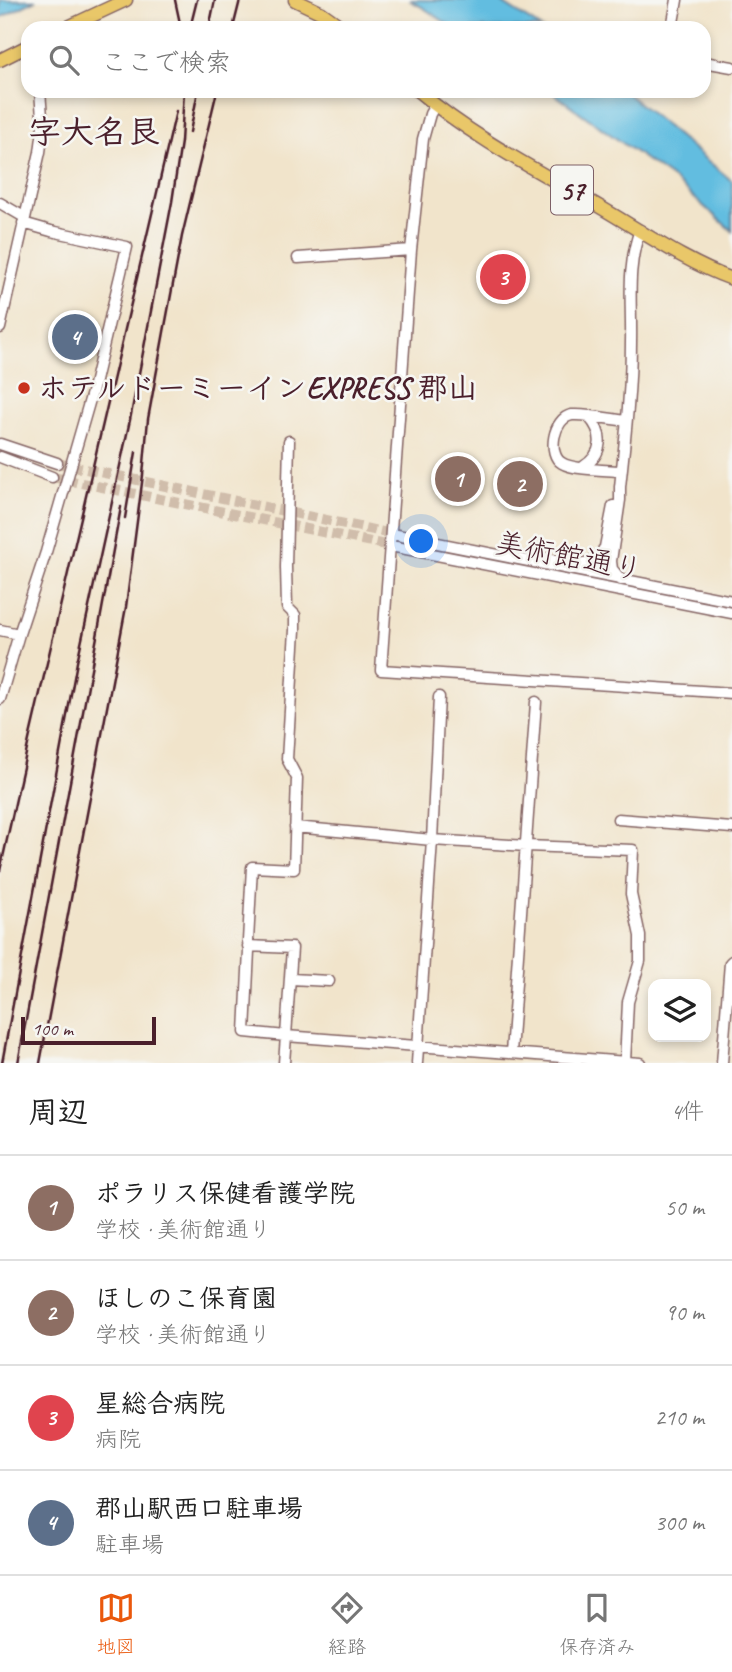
<!DOCTYPE html>
<html lang="ja">
<head>
<meta charset="utf-8">
<style>
	body { margin:0; font-family:Caveat,"Klee One",sans-serif; background:#f6f6f6; color:#222 }
	.controls { position:absolute; right:21px; bottom:21px; display:grid; overflow:hidden; border-radius:14px; box-shadow:0 4px 10px #0003 }
	.controls button { width:63px; height:63px; display:grid; place-items:center; padding:0; border:0; border-bottom:2px solid #e0e0e0; background:#fff; color:#222; font:35px sans-serif }
	.scale { position:absolute; left:21px; bottom:18px; width:135px; box-sizing:border-box; padding-left:7px; border:4px solid #4a1f2b; border-top:0; font-size:19px; line-height:24px; white-space:nowrap; color:#4a1f2b; -webkit-text-stroke:5px #f6f6f2; paint-order:stroke }
	.you { position:absolute; left:422px; top:542px; width:24px; height:24px; margin:-18px; border:5px solid #fff; border-radius:50%; background:#1a73e8; box-shadow:0 0 0 10px #1a73e833 }
	.badge { display:grid; place-items:center; width:46px; height:46px; border-radius:50%; background:#ea580c; color:#fff; font-size:23px; font-weight:700 }
	.pin { position:absolute; translate:-50% -50%; border:4px solid #fff; box-shadow:0 2px 7px #0006 }
	.list { margin:0; padding:0; list-style:none }
	h2 { display:flex; justify-content:space-between; align-items:center; height:91px; margin:0; padding:0 28px; font-size:30px }
	h2 small { font-size:23px; font-weight:400; color:#767676 }
	.list li { display:grid; grid-template-columns:46px 1fr auto; gap:21px; align-items:center; box-sizing:border-box; height:105px; padding:0 28px; border-top:2px solid #e0e0e0 }
	.list b { display:block; font-size:26px; white-space:nowrap }
	.list p { margin:0; font-size:23px; white-space:nowrap; color:#767676 }
	.list em { font-size:23px; font-style:normal; color:#767676 }
	.icon { flex:none; width:38px; height:38px; fill:none; stroke:currentColor; stroke-width:2; stroke-linecap:round; stroke-linejoin:round }
	.map { position:relative; flex:none; width:732px; height:1063px; overflow:hidden }
	.search { position:absolute; background:#fff; box-shadow:0 4px 10px #0003; left:21px; right:21px; top:21px; height:77px; display:flex; align-items:center; gap:18px; box-sizing:border-box; padding:0 24px; border-radius:21px; color:#767676; font-size:26px }
	.sheet { height:511px; background:#fff }
	nav { display:flex; justify-content:space-around; align-items:center; box-sizing:border-box; height:98px; border-top:2px solid #e0e0e0; background:#fff; font-size:19px; color:#767676 }
	nav a { display:grid; justify-items:center; gap:4px }
	nav .on { color:#ea580c }
	.map>svg:first-child { display:block }
	.water { fill:#62bde0; stroke:#566e86; stroke-width:2 }
	.lines { fill:none; stroke-linecap:round; stroke-linejoin:round }
	.minor-tunnel { stroke:#d0bdab; stroke-width:10; stroke-dasharray:10 5; stroke-linecap:butt }
	.minor-casing { stroke:#846463; stroke-width:13 }
	.major-casing { stroke:#846463; stroke-width:15 }
	.minor { stroke:#fff; stroke-width:10 }
	.major { stroke:#e9c769; stroke-width:12 }
	.rail { stroke:#4a1f2b; stroke-width:2.5 }
	.poi-dot { fill:#c8321e; stroke:#f6f6f2; stroke-width:2.5 }
	.labels { text-anchor:middle; stroke-width:5; stroke-linejoin:round; paint-order:stroke }
	.shield { fill:#f6f6f2; stroke:#7e6067; stroke-width:2 }
	.shield-label { font-size:28px; font-weight:bold; fill:#4a1f2b }
	.poi-label { font-size:30px; font-weight:bold; fill:#4a1f2b; stroke:#f6f6f2; text-anchor:start }
	.street-label { font-size:30px; fill:#4a1f2b; stroke:#f6f6f2 }
	.quarter-label { font-size:33px; font-weight:bold; fill:#4a1f2b; stroke:#f6f6f2 }
</style>
</head>
<body>
<div class="map">
<svg width="732" height="1063" viewBox="0 0 732 1063">
	<rect width="100%" height="100%" fill="#f6f6f2"/>
	<filter id="ink" filterUnits="userSpaceOnUse"><feTurbulence type="fractalNoise" baseFrequency=".0143" numOctaves="2"/><feDisplacementMap in="SourceGraphic" scale="14" xChannelSelector="R" yChannelSelector="G"/><feConvolveMatrix kernelMatrix="1 2 1 2 8 2 1 2 1" color-interpolation-filters="sRGB"/></filter>
	<filter id="wash" filterUnits="userSpaceOnUse"><feTurbulence type="fractalNoise" baseFrequency=".00686" numOctaves="4" result="noise"/><feDisplacementMap in="SourceGraphic" scale="28" xChannelSelector="R" yChannelSelector="G"/><feGaussianBlur stdDeviation="1.57" result="paint"/><feColorMatrix in="noise" values="0 0 0 0 0 0 0 0 0 0 0 0 0 0 0 0 0 1.4 0 .05"/><feComposite in="paint" operator="in"/></filter>
	<g filter="url(#wash)">
		<rect width="100%" height="100%" fill="#f1e4cb"/>
		<path class="water" d="M0,0H36L0,18Z
			M409,0H498L541,28H454L422,7Z
			M550,91H624L732,181V231L674,180Z"/>
	</g>
	<g filter="url(#ink)">
		<g class="lines">
			<path class="minor-tunnel" d="M57,463L397,535
				M52,477L396,547"/>
			<g class="minor-casing">
				<path id="minor" d="M672,28L677,0
					M704,62L732,67
					M435,105L430,114L423,139L411,250L381,670L732,693
					M0,203L24,217
					M298,258L411,250
					M0,328L40,152L43,130L40,91
					M0,444L57,463
					M0,457L52,477
					M583,467C603,454 605,435 589,417
					M621,471C607,470 573,470 562,463C547,455 553,418 572,415C584,414 613,419 626,421
					M397,535L732,601
					M396,547L732,613
					M542,558C565,562 592,573 605,547L613,506
					M621,580L612,569L611,561L620,500V487C625,439 631,390 631,342C632,302 626,269 640,230
					M0,630L19,634
					M0,699L19,634L46,552L93,389L127,247L51,231L23,223
					M618,819L732,828
					M295,827L432,840L526,846L633,850L631,894L640,936V961L628,1002L625,1062
					M248,946L292,948L286,1036L245,1032L249,951L248,941L252,867L294,869L297,778L287,759L295,630V615L287,607L286,567L289,441
					M291,979L329,981
					M511,1053L536,702
					M284,1063L286,1036L640,1063
					M417,1063L432,840L439,697
					M722,1063L730,963L732,961"/>
			</g>
			<g class="major-casing">
				<path id="major" d="M295,0L322,13L343,28
					M66,28L126,0
					M0,60L28,46
					M418,91C472,137 538,171 600,207C643,232 685,262 732,279"/>
			</g>
			<use href="#minor" class="minor"/>
			<use href="#major" class="major"/>
			<path class="rail" d="M175,0L181,28
				M190,28L197,0
				M209,28L215,0
				M233,28L240,0
				M190,132L198,91
				M125,518L136,452
				M0,871L29,740L176,111
				M2,1063L77,662L130,420L172,202L181,142L184,91
				M18,1063L121,507
				M40,1063L126,607L143,475L148,419L164,332L182,236L217,91"/>
		</g>
	</g>
	<circle class="poi-dot" cx="24" cy="388" r="7"/>
	<g class="labels">
		<rect class="shield" x="551" y="165.5" width="42" height="49" rx="5"/>
		<g class="shield-label">
			<text x="572" y="200">57</text>
		</g>
		<g class="poi-label">
			<text x="38" y="398">ホテルドーミーインEXPRESS 郡山</text>
		</g>
		<g class="street-label">
			<text transform="translate(569 556) rotate(11)" y="10">美術館通り</text>
		</g>
		<g class="quarter-label">
			<text x="94" y="143">字大名艮</text>
		</g>
	</g>
</svg>
<div class="controls">
<button><svg class="icon" aria-label="layers" viewBox="0 0 24 24"><path d="M12 4l9 5-9 5-9-5zM3 14l9 5 9-5"/></svg></button>
</div>
<div class="scale">100 m</div>
<div class="you"></div>
<div class="pin badge" style="left:458px;top:479px;background:#8d6e63">1</div>
<div class="pin badge" style="left:520px;top:484px;background:#8d6e63">2</div>
<div class="pin badge" style="left:503px;top:277px;background:#e0444e">3</div>
<div class="pin badge" style="left:75px;top:337px;background:#5c6f8a">4</div>
<div class="search"><svg class="icon" aria-label="search" viewBox="0 0 24 24"><circle cx="10" cy="10" r="6"/><path d="M15 15l6 6"/></svg>ここで検索</div>
</div>
<section class="sheet">
<h2>周辺<small>4件</small></h2>
<ul class="list">
<li><span class="badge" style="background:#8d6e63">1</span><div><b>ポラリス保健看護学院</b><p>学校 · 美術館通り</p></div><em>50 m</em></li>
<li><span class="badge" style="background:#8d6e63">2</span><div><b>ほしのこ保育園</b><p>学校 · 美術館通り</p></div><em>90 m</em></li>
<li><span class="badge" style="background:#e0444e">3</span><div><b>星総合病院</b><p>病院</p></div><em>210 m</em></li>
<li><span class="badge" style="background:#5c6f8a">4</span><div><b>郡山駅西口駐車場</b><p>駐車場</p></div><em>300 m</em></li>
</ul>
</section>
<nav>
<a class="on"><svg class="icon" aria-label="map" viewBox="0 0 24 24"><path d="M3 6l6-2 6 2 6-2v14l-6 2-6-2-6 2zM9 4v14M15 6v14"/></svg>地図</a>
<a><svg class="icon" aria-label="directions" viewBox="0 0 24 24"><path d="M12 3l9 9-9 9-9-9zM9 14v-3h6M13 9l2 2-2 2"/></svg>経路</a>
<a><svg class="icon" aria-label="saved" viewBox="0 0 24 24"><path d="M7 4h10v16l-5-4-5 4z"/></svg>保存済み</a>
</nav>
</body>
</html>
